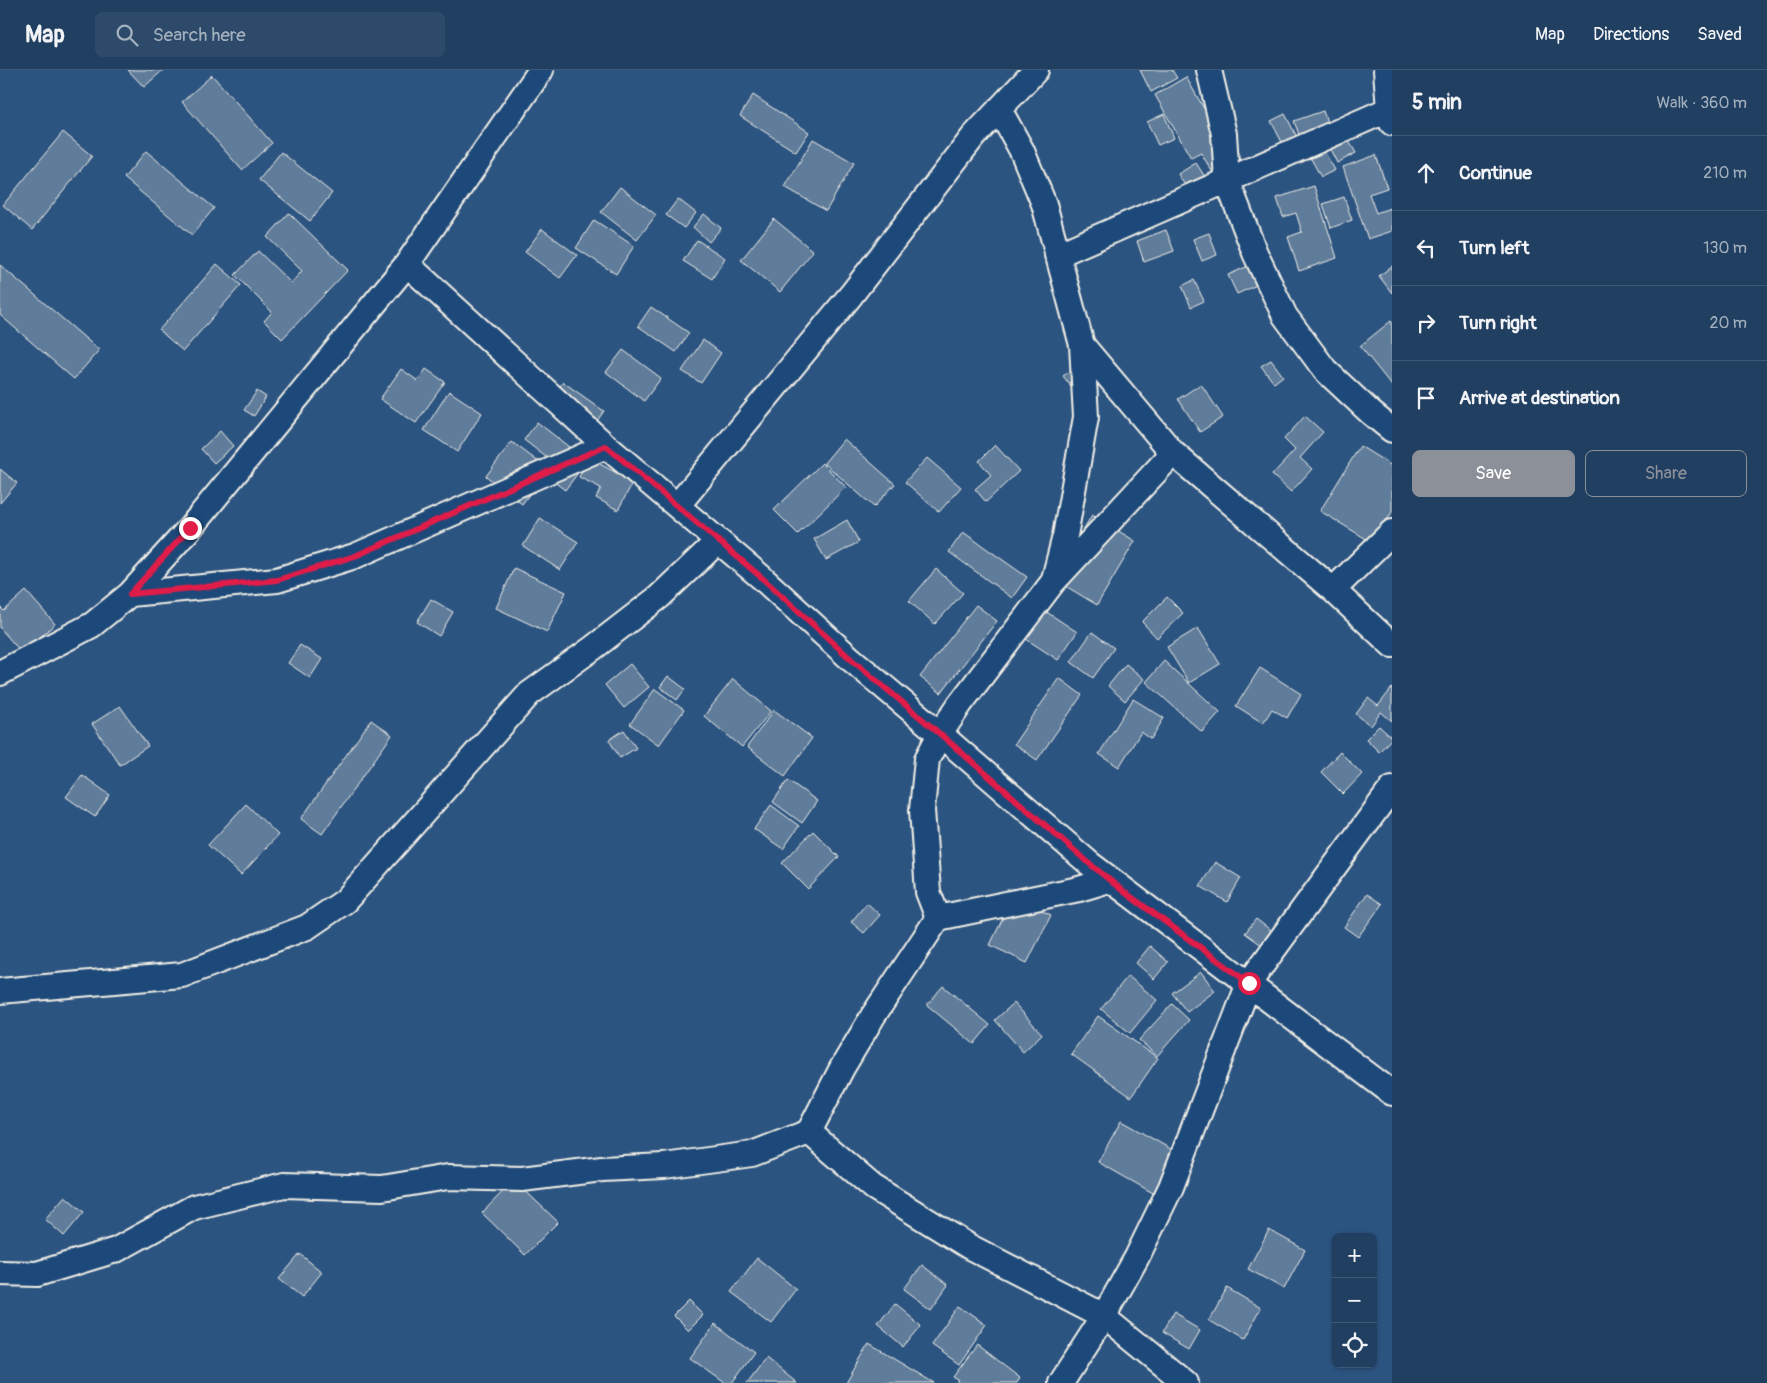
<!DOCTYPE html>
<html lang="en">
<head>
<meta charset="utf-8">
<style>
	body { margin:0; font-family:Pangolin,sans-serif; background:#2d4a6a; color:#f1f3f6 }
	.controls { position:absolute; right:15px; bottom:15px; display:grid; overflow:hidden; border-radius:8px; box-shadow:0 1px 4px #0004 }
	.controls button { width:45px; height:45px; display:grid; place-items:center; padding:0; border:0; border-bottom:1px solid #3e5876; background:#213f61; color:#f1f3f6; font:25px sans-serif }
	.stop { position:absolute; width:15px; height:15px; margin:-11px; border:4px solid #e11d48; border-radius:50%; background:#fff }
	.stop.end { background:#e11d48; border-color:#fff; box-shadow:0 1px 5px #0008 }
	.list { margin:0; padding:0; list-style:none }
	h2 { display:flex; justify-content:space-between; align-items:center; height:65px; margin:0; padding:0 20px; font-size:21px }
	h2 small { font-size:16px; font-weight:400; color:#a2afbd }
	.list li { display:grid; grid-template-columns:32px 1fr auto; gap:15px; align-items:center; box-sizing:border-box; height:75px; padding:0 20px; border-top:1px solid #3e5876 }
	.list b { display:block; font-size:19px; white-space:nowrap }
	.list em { font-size:16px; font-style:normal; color:#a2afbd }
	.actions { display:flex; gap:10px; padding:15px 20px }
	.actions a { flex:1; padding:11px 0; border:1px solid #8c9099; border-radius:8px; text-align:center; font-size:18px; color:#8c9099 }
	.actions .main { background:#8c9099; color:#fff }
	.icon { flex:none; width:28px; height:28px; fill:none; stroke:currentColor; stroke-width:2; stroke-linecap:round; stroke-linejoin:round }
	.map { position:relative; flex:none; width:1392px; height:1313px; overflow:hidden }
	header { display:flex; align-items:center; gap:30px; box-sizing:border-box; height:70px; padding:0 25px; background:#213f61; border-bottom:1px solid #3e5876 }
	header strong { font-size:24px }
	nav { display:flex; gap:28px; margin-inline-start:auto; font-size:18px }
	.search { width:350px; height:45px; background:#2d4a6a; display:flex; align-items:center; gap:12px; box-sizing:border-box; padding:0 18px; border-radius:8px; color:#a2afbd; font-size:19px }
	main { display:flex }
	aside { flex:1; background:#213f61 }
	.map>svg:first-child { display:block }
	.building { fill:#5e7b9a; stroke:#f4f1e8 }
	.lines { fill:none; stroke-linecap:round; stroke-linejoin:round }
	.minor-casing { stroke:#f4f1e8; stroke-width:28 }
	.minor { stroke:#1f4a7a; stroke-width:24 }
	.route { stroke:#e11d48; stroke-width:6 }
</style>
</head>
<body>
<header>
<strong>Map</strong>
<div class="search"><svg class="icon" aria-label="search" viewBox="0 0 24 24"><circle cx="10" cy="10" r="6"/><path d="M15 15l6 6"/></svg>Search here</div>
<nav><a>Map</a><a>Directions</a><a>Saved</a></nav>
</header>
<main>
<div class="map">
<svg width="1392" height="1313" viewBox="0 0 1392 1313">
	<rect width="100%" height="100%" fill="#2c5481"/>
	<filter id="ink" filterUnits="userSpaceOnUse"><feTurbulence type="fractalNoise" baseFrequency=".02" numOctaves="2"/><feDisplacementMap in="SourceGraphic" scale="10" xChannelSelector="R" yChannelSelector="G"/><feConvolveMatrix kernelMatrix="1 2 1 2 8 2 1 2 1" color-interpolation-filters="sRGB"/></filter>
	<g filter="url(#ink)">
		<path class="building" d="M128,0H163L144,17Z
			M1140,0H1172L1177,8L1151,22Z
			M212,5L272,73L242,100L182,32Z
			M1186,7L1219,65L1225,62L1240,89L1213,103L1201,83L1191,88L1155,25Z
			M753,25L809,62L796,82L740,46Z
			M1323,41L1330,60L1301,70L1294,51Z
			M1164,44L1174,68L1158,75L1147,52Z
			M1285,44L1299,71L1285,78L1271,51Z
			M63,62L92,86L32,160L3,135Z
			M1347,68L1356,83L1337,93L1329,77Z
			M813,69L854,93L826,141L785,117Z
			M1322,78L1335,100L1321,107L1309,85Z
			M146,81L214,138L192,165L124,108Z
			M281,82L332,123L310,151L259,110Z
			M1376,85L1387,118L1369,124L1376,143L1390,138L1392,144V161L1368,169L1343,97Z
			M1196,93L1207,110L1189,122L1178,104Z
			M1314,116L1337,188L1299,201L1288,167L1302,162L1296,143L1283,147L1277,128Z
			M620,117L656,145L637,170L601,142Z
			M1344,127L1352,150L1331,158L1323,134Z
			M678,129L696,143L684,158L666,145Z
			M289,143L348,200L282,269L264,251L272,242L235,205L258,181L291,213L302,201L267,167Z
			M704,144L721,158L709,172L693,157Z
			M774,149L813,181L780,222L741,190Z
			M594,150L634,176L616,204L576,178Z
			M542,159L577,185L560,208L525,182Z
			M1166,160L1174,181L1144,192L1137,171Z
			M1209,163L1217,185L1202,191L1193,169Z
			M697,170L725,188L712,209L683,191Z
			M217,194L241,215L183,281L159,260Z
			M1253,194L1261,213L1237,224L1228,205Z
			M0,195L99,280L74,309L0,245Z
			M1392,196V223L1379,206Z
			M1194,210L1204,231L1191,237L1182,216Z
			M651,237L689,263L676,282L638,256Z
			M1391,251L1392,252V316L1360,276Z
			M703,270L721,283L701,313L682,301Z
			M623,280L661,308L644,331L606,302Z
			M1271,290L1283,306L1274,313L1261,296Z
			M1075,297V321L1063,306Z
			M401,299L418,311L426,299L445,312L416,353L380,329Z
			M563,312L604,341L590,361L549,331Z
			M1201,314L1223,347L1200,362L1178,329Z
			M257,321L266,327L254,346L244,340Z
			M449,321L482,343L457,382L424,360Z
			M1305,346L1323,362L1300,388L1312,399L1291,422L1272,405L1295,380L1284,369Z
			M537,352L587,391L565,420L546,406L555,394L524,370Z
			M220,361L233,376L214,393L201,379Z
			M844,369L895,414L874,437L824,393Z
			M512,372L548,399L522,434L486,406Z
			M995,375L1019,401L986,432L975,419L991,405L979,391Z
			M1360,376L1392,396V442L1373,473L1320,441Z
			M589,388L633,412L618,440L596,428L601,418L579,407Z
			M927,388L961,417L939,442L905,412Z
			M822,393L846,417L798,464L774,440Z
			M0,399L17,413L0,433Z
			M1092,445L1135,471L1097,535L1054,509Z
			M540,448L578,472L560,500L523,476Z
			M847,450L859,472L826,490L814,469Z
			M963,462L1027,507L1012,528L949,482Z
			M514,498L566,522L547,562L496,538Z
			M936,499L963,523L935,554L909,531Z
			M26,521L55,554L22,583L0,558V537L4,541Z
			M1167,527L1183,543L1157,568L1142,552Z
			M431,529L453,542L439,566L417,552Z
			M1033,533L1077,562L1058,590L1014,561Z
			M976,535L997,551L941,623L920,607Z
			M1198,558L1220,594L1189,613L1167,577Z
			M1092,562L1114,578L1093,608L1071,592Z
			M300,575L322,589L310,608L288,593Z
			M1164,591L1220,642L1202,662L1146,612Z
			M630,594L649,617L624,638L605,615Z
			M1126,594L1144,609L1125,631L1108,616Z
			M1260,598L1301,624L1287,648L1272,639L1263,653L1236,636Z
			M668,606L685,619L677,630L660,617Z
			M1059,608L1082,625L1037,690L1014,674Z
			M733,609L771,641L742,677L704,646Z
			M1392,618V651L1381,642L1371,656L1356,644L1368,628L1378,636Z
			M655,619L684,640L659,675L630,654Z
			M1133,629L1164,648L1151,669L1141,662L1119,697L1099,684Z
			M120,636L148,676L120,695L92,654Z
			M774,640L812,668L785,706L747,677Z
			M371,650L392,665L322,764L301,749Z
			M1379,656L1392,668L1379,682L1366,669Z
			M624,660L636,678L620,688L609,670Z
			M1340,682L1362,704L1343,724L1321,702Z
			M82,705L110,725L95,747L66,727Z
			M788,710L817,731L802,753L773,732Z
			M246,734L278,765L241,805L208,775Z
			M771,735L799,756L783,779L754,759Z
			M813,761L839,787L808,819L782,793Z
			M1215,792L1241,808L1227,832L1200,816Z
			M1367,824L1382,834L1358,867L1344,857Z
			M1013,827L1051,845L1027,893L990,875Z
			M867,833L880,845L864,863L851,852Z
			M1256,849L1273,862L1263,876L1245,863Z
			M1150,876L1168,892L1154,909L1136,893Z
			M1201,902L1215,921L1187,942L1172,923Z
			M1128,906L1157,930L1130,963L1101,939Z
			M943,916L990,955L974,974L927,935Z
			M1014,933L1042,964L1023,982L995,950Z
			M1172,934L1189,950L1157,986L1139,970Z
			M1098,946L1158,988L1131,1027L1071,984Z
			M1121,1051L1176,1082L1153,1123L1098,1092Z
			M514,1110L558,1152L525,1185L482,1143Z
			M65,1126L84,1142L64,1166L45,1149Z
			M1269,1160L1305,1180L1284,1219L1248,1199Z
			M300,1184L322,1202L302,1227L279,1209Z
			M757,1188L796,1219L771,1252L731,1222Z
			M922,1195L948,1215L931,1239L904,1219Z
			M1227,1218L1261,1238L1243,1270L1209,1250Z
			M689,1231L703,1245L688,1260L674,1246Z
			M895,1234L921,1255L903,1277L878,1256Z
			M960,1236L987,1255L959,1295L932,1276Z
			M1173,1244L1200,1260L1189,1279L1162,1263Z
			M715,1253L754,1282L732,1313H725L690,1288Z
			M869,1274L934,1313H846Z
			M977,1275L1020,1308L1017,1313H956L958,1310L953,1307Z
			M766,1288L797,1313H747Z"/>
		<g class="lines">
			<g class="minor-casing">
				<path id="minor" d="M1209,0L1224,64L1227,110L1255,183L1285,246L1325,300L1371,343L1392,360
					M1386,0L1389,40L1392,53
					M999,39L1022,81L1044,134L1082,275L1086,347L1065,466L1054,509
					M1057,185L1392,38
					M407,194L606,376L761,507L852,590L940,664L1090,794L1392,1023
					M1082,275L1173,383L1333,520L1392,575
					M677,436L851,225L973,67L1036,0
					M1333,520L1392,462
					M130,524L277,510L355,486L606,376
					M0,603L92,555L130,524L190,458L407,194L541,0
					M938,848L928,822L922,740L927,689L940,664L960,634L1053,512L1173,383
					M0,921L182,905L307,857L345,831L529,624L593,578L659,527L718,471
					M809,1062L873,1117L970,1177L1104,1246L1186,1313
					M0,1203L37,1204L116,1180L194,1137L284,1115L382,1118L448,1107L522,1109L602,1099L664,1096L752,1084L809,1062L842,998L873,946L938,848L1079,819L1109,810
					M1061,1313L1104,1246L1137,1187L1171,1117L1249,913L1392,718"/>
			</g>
			<use href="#minor" class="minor"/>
		</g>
	</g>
	<g class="lines" filter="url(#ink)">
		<path class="route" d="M190,458L130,524L277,510L355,486L606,376L761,507L852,590L940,664L1090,794L1123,821L1249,913"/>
	</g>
</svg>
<div class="controls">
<button>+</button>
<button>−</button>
<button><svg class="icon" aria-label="locate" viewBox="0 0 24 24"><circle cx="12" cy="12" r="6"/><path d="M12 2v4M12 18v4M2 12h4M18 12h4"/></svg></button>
</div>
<div class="stop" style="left:1249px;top:913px"></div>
<div class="stop end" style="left:190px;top:458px"></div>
</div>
<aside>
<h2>5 min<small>Walk · 360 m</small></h2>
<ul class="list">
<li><svg class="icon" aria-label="ahead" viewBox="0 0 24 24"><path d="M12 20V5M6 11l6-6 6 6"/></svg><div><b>Continue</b></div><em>210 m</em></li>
<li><svg class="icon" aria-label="left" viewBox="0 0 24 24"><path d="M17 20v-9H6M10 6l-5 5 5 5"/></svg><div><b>Turn left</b></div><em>130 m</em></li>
<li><svg class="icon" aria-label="right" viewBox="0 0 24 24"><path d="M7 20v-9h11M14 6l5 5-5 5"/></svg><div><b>Turn right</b></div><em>20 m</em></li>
<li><svg class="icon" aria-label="arrive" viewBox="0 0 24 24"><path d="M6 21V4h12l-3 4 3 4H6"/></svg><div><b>Arrive at destination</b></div></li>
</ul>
<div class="actions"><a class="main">Save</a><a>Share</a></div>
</aside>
</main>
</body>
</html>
